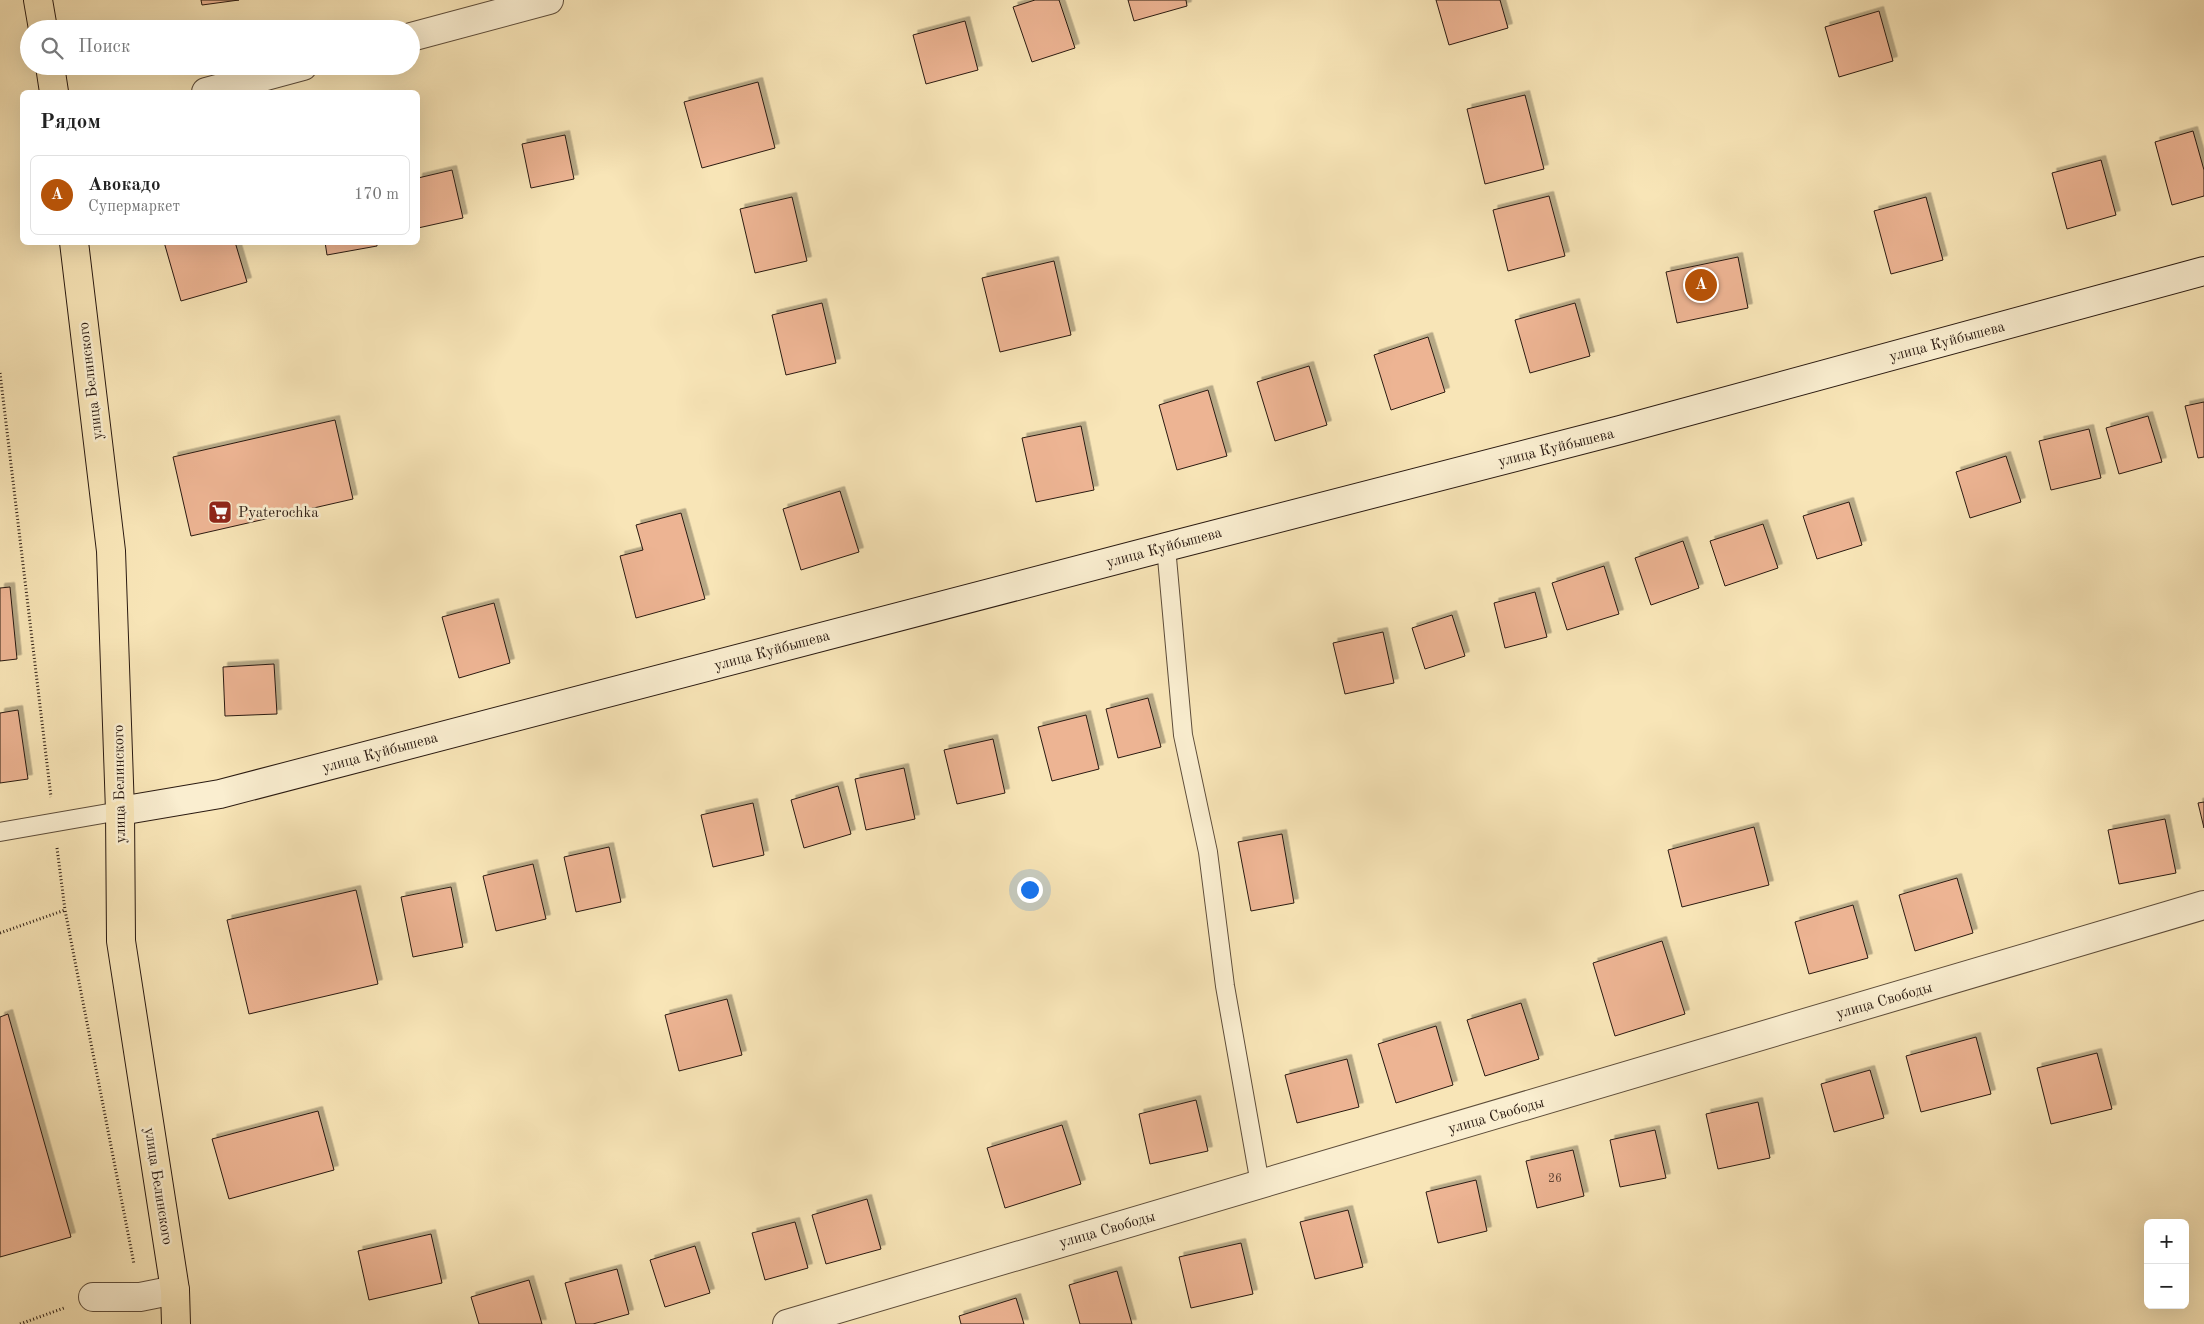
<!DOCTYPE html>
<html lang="ru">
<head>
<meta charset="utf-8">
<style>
	body { margin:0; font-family:"Old Standard TT",serif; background:#f6f6f6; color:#222 }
	.controls { position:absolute; right:15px; bottom:15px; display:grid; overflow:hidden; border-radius:8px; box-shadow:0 5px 20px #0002 }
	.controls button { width:45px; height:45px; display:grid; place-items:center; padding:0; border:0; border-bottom:1px solid #e0e0e0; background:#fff; color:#222; font:25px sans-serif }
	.you { position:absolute; left:1029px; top:889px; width:18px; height:18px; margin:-12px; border:4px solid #fff; border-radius:50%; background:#1a73e8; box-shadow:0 0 0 8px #1a73e833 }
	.badge { display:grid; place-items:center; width:32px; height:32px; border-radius:50%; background:#b45309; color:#fff; font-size:16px; font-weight:700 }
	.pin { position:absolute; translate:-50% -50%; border:2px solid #fff; box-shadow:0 1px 5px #0006 }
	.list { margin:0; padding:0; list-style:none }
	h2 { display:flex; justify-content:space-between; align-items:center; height:65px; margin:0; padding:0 20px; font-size:21px }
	h2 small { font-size:16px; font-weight:400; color:#767676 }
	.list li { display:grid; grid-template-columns:32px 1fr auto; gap:15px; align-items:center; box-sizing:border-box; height:80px; margin:0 10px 10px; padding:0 10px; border:1px solid #e0e0e0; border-radius:8px }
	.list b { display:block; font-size:19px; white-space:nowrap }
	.list p { margin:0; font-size:16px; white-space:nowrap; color:#767676 }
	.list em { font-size:16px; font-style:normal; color:#767676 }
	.icon { flex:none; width:28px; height:28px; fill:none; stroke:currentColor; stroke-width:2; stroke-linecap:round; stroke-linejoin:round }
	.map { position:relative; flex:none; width:2204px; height:1324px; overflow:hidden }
	.search { position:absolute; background:#fff; box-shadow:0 5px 20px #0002; left:20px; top:20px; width:400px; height:55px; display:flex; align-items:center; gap:12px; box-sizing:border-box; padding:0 18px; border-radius:28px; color:#767676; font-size:19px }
	.panel { position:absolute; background:#fff; box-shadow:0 5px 20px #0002; left:20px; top:90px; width:400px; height:155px; border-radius:8px }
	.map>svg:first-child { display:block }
	.building { fill:#edb493; stroke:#2a1a11; filter:url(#shadow) }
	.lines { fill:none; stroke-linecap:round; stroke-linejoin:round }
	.lane-casing { stroke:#5e4d3a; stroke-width:20 }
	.street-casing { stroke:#5e4d3a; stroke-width:30 }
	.secondary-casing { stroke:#2a1a11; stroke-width:30 }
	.primary-casing { stroke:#2a1a11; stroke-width:30 }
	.path { stroke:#2a1a11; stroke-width:3; stroke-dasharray:1 2.5; stroke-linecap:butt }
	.lane { stroke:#faeed0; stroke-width:18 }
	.street { stroke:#faeed0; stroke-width:28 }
	.secondary { stroke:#faeed0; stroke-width:28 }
	.primary { stroke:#f8e5b7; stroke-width:28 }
	.labels { text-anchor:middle; stroke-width:5; stroke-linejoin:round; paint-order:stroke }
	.number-label { font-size:12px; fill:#5b4032 }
	.street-label { font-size:15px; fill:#2a1a11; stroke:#faeed0 }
	.poi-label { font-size:15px; fill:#2a1a11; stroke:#faeed0; text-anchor:start }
</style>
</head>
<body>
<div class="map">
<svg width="2204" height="1324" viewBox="0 0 2204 1324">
	<defs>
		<filter id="shadow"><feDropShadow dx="4.5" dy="-4.5" stdDeviation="0" flood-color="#0004"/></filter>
	</defs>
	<rect width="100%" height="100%" fill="#f8e5b7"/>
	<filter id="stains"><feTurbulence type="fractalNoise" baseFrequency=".004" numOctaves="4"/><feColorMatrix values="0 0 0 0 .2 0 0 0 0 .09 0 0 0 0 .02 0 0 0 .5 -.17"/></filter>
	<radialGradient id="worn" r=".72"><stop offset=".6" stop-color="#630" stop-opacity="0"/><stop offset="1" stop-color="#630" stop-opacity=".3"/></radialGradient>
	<path class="building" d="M201,0H239L202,5Z
		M1035,0H1059L1075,48L1032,62L1013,7Z
		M1128,0H1186L1187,6L1134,21Z
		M1436,0H1500L1508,28L1449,45Z
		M1879,11L1893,61L1839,77L1825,27Z
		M965,21L978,70L926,84L913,35Z
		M758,82L775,148L702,168L684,102Z
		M1525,95L1544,169L1485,184L1467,109Z
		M2193,131L2204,170V196L2172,205L2155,142Z
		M565,135L574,179L531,188L522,144Z
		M2101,160L2116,215L2067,229L2052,173Z
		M452,170L463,218L418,228V178Z
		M1549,196L1565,256L1508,271L1493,210Z
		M792,197L807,261L755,273L740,209Z
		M1926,197L1943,260L1891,274L1874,211Z
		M164,242H235L247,282L181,301Z
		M325,242H377V246L327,255Z
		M1738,257L1748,308L1677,323L1666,272Z
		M1054,261L1071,335L1000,352L982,278Z
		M822,303L836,363L786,375L772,315Z
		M1575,303L1590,356L1530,373L1515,320Z
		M1428,337L1445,392L1391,410L1374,355Z
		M1309,366L1327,425L1275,441L1257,382Z
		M1208,390L1227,456L1177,470L1159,405Z
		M2204,402V457L2198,458L2185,406Z
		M2148,416L2162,462L2119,474L2106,428Z
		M335,420L353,499L191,536L173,457Z
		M1081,426L1094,490L1036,502L1022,438Z
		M2089,429L2101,478L2051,490L2039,441Z
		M2006,456L2021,502L1970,518L1956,472Z
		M840,491L859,552L801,570L783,509Z
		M1849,502L1862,545L1817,559L1803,516Z
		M681,513L705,599L636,618L620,556L643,550L636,525Z
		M1763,524L1778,568L1725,586L1710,541Z
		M1683,541L1699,588L1651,605L1635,558Z
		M1604,566L1619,614L1567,630L1552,583Z
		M10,587L17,659L0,661V588Z
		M1535,592L1547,637L1505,648L1494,603Z
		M494,603L510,663L459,678L442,617Z
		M1452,615L1465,656L1425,669L1412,628Z
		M1383,632L1394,683L1345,694L1333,643Z
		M274,664L277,714L225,716L223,667Z
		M1148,698L1161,747L1118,758L1106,709Z
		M18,710L28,779L0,783V713Z
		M1086,715L1099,769L1052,781L1038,727Z
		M993,739L1005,793L957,804L944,750Z
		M904,768L915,819L866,830L855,779Z
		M838,786L851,834L804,848L791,800Z
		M2204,802V828L2198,803Z
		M753,803L764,855L713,867L701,815Z
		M2165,819L2176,873L2119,884L2108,830Z
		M1754,827L1769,885L1682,907L1668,850Z
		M1282,834L1294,903L1251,911L1238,842Z
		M609,847L621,902L576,912L564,857Z
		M533,864L546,919L496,931L483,876Z
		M1957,878L1973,933L1915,951L1899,895Z
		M451,887L463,947L413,957L401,897Z
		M356,890L378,984L249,1014L227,920Z
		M1853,905L1868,958L1809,974L1795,922Z
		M1662,941L1685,1014L1615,1036L1593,963Z
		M727,999L742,1055L679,1071L665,1015Z
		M1521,1003L1539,1059L1485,1076L1467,1020Z
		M8,1014L71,1237L0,1257V1017Z
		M1436,1026L1453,1085L1396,1103L1378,1044Z
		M1976,1037L1991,1094L1921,1112L1906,1056Z
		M2097,1053L2112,1109L2051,1124L2037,1068Z
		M1347,1059L1359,1107L1297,1123L1285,1075Z
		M1870,1070L1884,1118L1834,1132L1821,1084Z
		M1196,1100L1208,1151L1150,1164L1139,1114Z
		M1758,1102L1770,1158L1718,1169L1706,1114Z
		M318,1111L334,1170L229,1199L212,1139Z
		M1062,1125L1081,1184L1005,1208L987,1148Z
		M1655,1130L1666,1178L1620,1187L1610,1140Z
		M1573,1150L1584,1196L1537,1208L1526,1161Z
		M1476,1180L1487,1231L1438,1243L1426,1192Z
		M867,1199L881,1249L826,1264L812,1215Z
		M1348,1210L1363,1267L1315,1279L1300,1222Z
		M795,1222L808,1268L765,1280L752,1233Z
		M431,1234L442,1283L369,1300L358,1251Z
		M1241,1243L1253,1294L1191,1308L1179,1257Z
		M695,1246L710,1293L665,1307L650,1260Z
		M617,1269L629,1314L593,1324H576L565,1283Z
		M1117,1271L1132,1324H1080L1069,1285Z
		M529,1280L542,1324H479L471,1297Z
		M1016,1298L1024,1324H961L959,1316Z"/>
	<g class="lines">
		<g class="lane-casing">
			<path id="lane" d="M1166,547L1183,735L1208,852L1225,986L1260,1184
				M0,832L120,811"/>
		</g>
		<g class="street-casing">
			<path id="street" d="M411,37L549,0
				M206,92L303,66
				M93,1297H140L175,1290
				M787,1324L2204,905"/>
		</g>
		<g class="secondary-casing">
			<path id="secondary" d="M120,811L220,794L1166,547L1620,430L2204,271"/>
		</g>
		<g class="primary-casing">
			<path id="primary" d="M38,0L43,29
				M50,66L54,92
				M74,242L111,551L120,811L121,941L175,1290L176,1324"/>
		</g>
		<path class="path" d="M0,373L51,797
			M57,848L65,910
			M0,933L65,910L134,1264
			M20,1324L64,1308"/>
		<use href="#lane" class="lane"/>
		<use href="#street" class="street"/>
		<use href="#secondary" class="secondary"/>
		<use href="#primary" class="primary"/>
	</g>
	<defs>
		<g id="supermarket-square" transform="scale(1.25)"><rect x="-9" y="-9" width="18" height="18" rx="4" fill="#8f2418" stroke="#faeed0"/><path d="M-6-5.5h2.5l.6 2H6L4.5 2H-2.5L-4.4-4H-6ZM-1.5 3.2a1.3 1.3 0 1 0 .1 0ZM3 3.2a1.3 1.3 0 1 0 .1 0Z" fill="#fff"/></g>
	</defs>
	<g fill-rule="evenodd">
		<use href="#supermarket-square" x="220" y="512"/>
	</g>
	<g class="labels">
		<g class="number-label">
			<text x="1555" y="1182">26</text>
		</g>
		<g class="street-label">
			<text transform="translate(1947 341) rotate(-15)" y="5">улица Куйбышева</text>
			<text transform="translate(90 381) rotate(-97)" y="5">улица Белинского</text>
			<text transform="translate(1556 447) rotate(-14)" y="5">улица Куйбышева</text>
			<text transform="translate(1164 547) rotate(-15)" y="5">улица Куйбышева</text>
			<text transform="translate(772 650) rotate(-15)" y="5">улица Куйбышева</text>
			<text transform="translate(380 752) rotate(-15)" y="5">улица Куйбышева</text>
			<text transform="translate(119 784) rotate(-91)" y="5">улица Белинского</text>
			<text transform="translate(1884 1000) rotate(-16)" y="5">улица Свободы</text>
			<text transform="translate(1496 1115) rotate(-16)" y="5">улица Свободы</text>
			<text transform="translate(159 1186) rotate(81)" y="5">улица Белинского</text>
			<text transform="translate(1107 1229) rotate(-16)" y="5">улица Свободы</text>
		</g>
		<g class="poi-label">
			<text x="238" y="517">Pyaterochka</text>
		</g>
	</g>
	<rect width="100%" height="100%" filter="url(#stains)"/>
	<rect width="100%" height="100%" fill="url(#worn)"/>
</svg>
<div class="controls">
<button>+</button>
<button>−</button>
</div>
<div class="you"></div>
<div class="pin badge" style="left:1701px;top:285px">A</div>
<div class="search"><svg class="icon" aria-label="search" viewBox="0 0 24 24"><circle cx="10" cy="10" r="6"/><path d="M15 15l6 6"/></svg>Поиск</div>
<section class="panel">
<h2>Рядом<small></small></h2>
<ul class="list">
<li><span class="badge">A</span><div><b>Авокадо</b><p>Супермаркет</p></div><em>170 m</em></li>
</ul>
</section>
</div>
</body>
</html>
